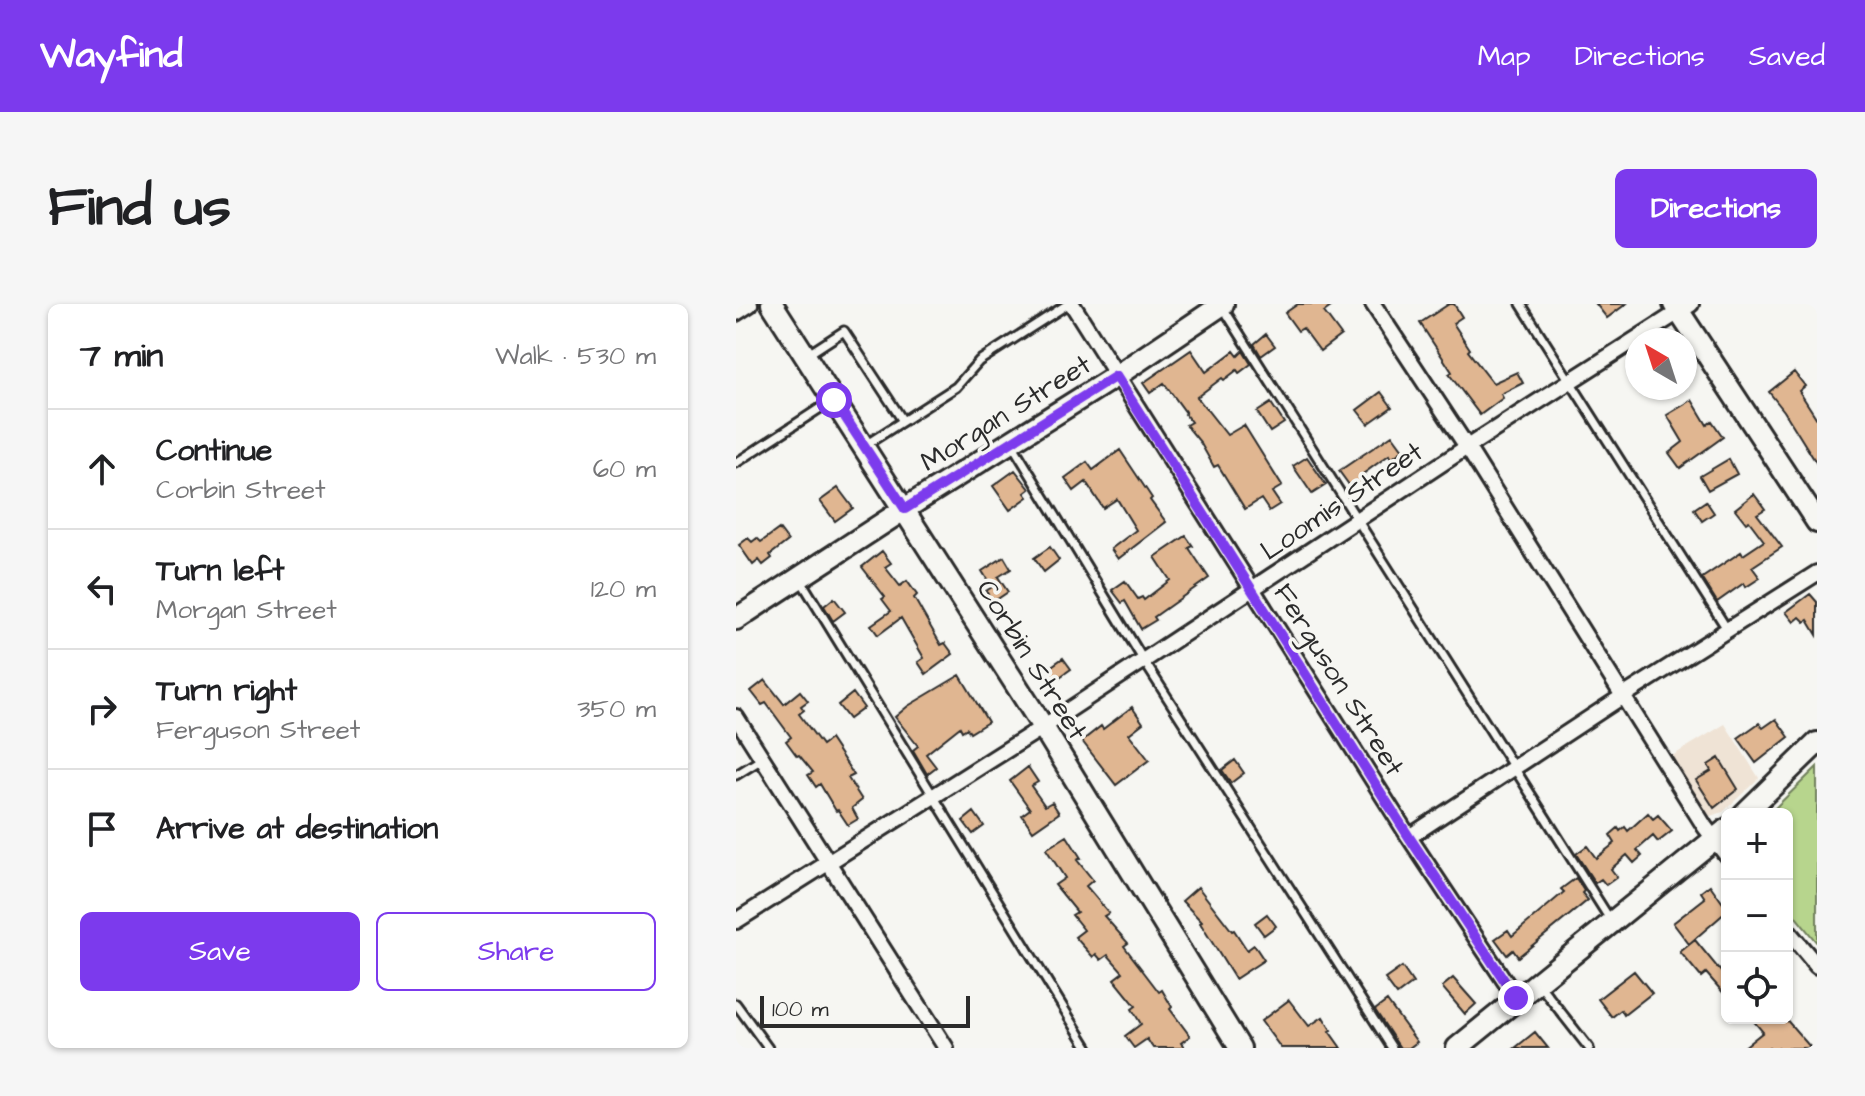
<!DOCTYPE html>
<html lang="en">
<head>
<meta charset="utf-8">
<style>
	body { margin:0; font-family:"Architects Daughter",sans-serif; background:#f6f6f6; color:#202124 }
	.controls { position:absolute; right:24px; bottom:24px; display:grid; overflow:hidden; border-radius:12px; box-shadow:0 2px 6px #0004 }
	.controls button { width:72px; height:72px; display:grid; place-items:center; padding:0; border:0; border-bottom:2px solid #e0e0e0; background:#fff; color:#202124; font:40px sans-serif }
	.compass { position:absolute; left:889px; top:24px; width:72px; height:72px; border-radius:50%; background:#fff; box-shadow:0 2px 6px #0004; rotate:321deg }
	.scale { position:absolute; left:24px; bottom:20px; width:210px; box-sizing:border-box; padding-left:8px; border:4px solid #2b2b2b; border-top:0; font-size:22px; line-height:28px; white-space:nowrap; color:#2b2b2b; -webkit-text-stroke:6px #f6f6f2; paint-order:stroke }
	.stop { position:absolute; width:24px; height:24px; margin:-18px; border:6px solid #7c3aed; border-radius:50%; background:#fff }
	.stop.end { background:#7c3aed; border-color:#fff; box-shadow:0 2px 8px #0008 }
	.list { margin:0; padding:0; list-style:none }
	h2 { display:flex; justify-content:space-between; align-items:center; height:104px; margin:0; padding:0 32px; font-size:34px }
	h2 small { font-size:26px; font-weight:400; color:#757577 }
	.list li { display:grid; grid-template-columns:52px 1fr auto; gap:24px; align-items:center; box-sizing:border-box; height:120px; padding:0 32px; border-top:2px solid #e0e0e0 }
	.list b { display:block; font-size:30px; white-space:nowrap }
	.list p { margin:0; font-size:26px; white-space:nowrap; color:#757577 }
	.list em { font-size:26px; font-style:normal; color:#757577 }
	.actions { display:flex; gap:16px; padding:24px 32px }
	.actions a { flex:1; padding:18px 0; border:2px solid #7c3aed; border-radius:12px; text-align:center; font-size:28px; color:#7c3aed }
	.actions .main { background:#7c3aed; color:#fff }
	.icon { flex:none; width:44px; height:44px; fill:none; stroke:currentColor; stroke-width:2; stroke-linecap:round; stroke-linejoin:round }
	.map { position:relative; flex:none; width:1081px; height:744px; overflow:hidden; border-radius:12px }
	header { display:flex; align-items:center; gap:48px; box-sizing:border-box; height:112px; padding:0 40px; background:#7c3aed; color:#fff }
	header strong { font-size:38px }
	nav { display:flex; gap:44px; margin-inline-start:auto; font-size:28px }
	.intro { display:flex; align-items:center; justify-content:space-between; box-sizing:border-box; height:192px; padding:0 48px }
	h1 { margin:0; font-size:56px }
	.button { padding:20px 36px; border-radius:12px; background:#7c3aed; color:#fff; font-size:28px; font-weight:700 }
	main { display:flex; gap:48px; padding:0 48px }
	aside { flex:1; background:#fff; border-radius:12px; box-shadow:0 2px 6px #0004 }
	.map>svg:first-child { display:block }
	.built { fill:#efe3d5 }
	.green { fill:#b7d58d; stroke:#71805c; stroke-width:2 }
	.building { fill:#e0b691; stroke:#2b2b2b; stroke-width:2 }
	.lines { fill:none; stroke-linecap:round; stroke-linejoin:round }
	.lane-casing { stroke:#2b2b2b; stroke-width:13 }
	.street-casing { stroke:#2b2b2b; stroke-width:20 }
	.secondary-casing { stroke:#2b2b2b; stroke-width:26 }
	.lane { stroke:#f6f6f2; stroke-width:7 }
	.street { stroke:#f6f6f2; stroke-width:14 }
	.secondary { stroke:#f6f6f2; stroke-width:20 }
	.route { stroke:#7c3aed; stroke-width:10 }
	.labels { text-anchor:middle; stroke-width:7; stroke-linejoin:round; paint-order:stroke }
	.street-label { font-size:28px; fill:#2b2b2b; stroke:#f6f6f2 }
</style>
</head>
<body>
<header>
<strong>Wayfind</strong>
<nav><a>Map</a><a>Directions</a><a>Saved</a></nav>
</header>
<div class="intro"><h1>Find us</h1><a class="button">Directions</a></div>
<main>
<aside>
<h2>7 min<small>Walk · 530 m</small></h2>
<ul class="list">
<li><svg class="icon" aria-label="ahead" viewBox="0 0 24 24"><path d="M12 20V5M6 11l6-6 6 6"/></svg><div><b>Continue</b><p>Corbin Street</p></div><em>60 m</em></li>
<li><svg class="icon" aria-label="left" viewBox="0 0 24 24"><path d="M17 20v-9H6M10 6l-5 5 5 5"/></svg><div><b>Turn left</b><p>Morgan Street</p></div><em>120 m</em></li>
<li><svg class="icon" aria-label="right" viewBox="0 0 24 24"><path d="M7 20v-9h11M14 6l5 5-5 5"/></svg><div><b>Turn right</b><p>Ferguson Street</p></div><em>350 m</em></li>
<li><svg class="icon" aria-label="arrive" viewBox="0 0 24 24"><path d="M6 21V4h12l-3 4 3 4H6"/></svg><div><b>Arrive at destination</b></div></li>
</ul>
<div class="actions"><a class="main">Save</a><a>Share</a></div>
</aside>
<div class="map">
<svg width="1081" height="744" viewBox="0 0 1081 744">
	<rect width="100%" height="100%" fill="#f6f6f2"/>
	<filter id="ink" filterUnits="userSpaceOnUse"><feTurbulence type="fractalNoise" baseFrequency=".0125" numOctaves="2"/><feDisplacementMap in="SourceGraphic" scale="16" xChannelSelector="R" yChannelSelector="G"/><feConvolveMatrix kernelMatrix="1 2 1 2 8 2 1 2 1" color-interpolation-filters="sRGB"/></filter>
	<g filter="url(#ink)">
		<path class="built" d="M989,420L1023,474L987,508L974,512L970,509L936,452Z"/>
		<path class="green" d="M1081,463V639L1051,602V510H1033Z"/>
		<path class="building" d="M562,0H599L588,8L605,31L584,47L567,24L562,27L549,9Z
			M713,0H718L726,13L717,19L734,45L732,47L757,79L781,68L787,79L765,90L767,94L744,111L713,70L716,68L684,19Z
			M860,0H890L871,14Z
			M530,30L539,42L525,52L518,40Z
			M455,46L470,68L498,47L502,52L507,47L515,60L503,69L501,66L488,76L486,74L461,93L491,131L508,121L546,182L536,188L544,200L533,207L525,195L509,205L482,161L478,163L464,138L450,121L455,118L449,110L450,109L428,79L414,89L407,79Z
			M1058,68L1069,82L1063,87L1081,115V160L1048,107L1033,88Z
			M645,88L656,103L632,120L621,106Z
			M956,96L971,121L976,117L987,133L944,164L933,149L947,138L931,111Z
			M535,99L548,119L534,128L521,108Z
			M656,131L667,146L655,155L653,151L627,170L631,175L616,185L603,167Z
			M384,146L416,194L414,196L430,218L382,255L375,245L400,226L381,195L367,204L350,178L338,187L329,174L351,158L357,166Z
			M571,153L590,181L576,190L557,162Z
			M993,155L1001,170L972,186L964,172Z
			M279,166L294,185L289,189L292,193L274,206L257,182Z
			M102,184L117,204L99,217L84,197Z
			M1018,190L1029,205L1021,210L1046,243L1016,263L1024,274L1010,283L1008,279L981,298L966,274L1005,248L1007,251L1028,237L1013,217L1010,219L999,205Z
			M970,197L978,209L966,217L958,205Z
			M43,225L52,237L34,251L36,254L27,261L23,256L17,261L3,241L12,234L16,238L21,234L25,238Z
			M450,232L457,242L453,244L473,274L418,313L420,316L405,325L389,297L386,299L376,286L389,277L402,295L406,293L408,296L434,276L419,253Z
			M314,243L323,256L308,268L298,254Z
			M146,247L155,259L149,263L164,282L171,277L181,291L178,294L205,341L209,339L217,350L190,370L182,358L188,354L165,314L142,331L135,321L155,307L146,295L149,293L126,263Z
			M268,253L275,265L262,273L272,288L257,298L250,287L256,283L246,267Z
			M1074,290L1081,298V331L1072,316L1069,318L1064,313L1058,318L1050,308Z
			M98,294L109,308L97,317L88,302Z
			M327,354L335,365L318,377L310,366Z
			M224,371L252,418L234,429L231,424L226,427L224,423L190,450L200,463L191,470L177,446L182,442L159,413L172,402Z
			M29,376L48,400L64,387L72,397L65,402L68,406L63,410L86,441L94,435L118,471L112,474L126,496L116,504L122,515L112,521L102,506L100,507L84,480L80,483L72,471L77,468L63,451L61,452L50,437L55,433L30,399L26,401L15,387Z
			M117,389L128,404L113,415L102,401Z
			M396,403L407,419L393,430L413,456L380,481L346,437L365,422L367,425Z
			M1040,415L1053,433L1020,459L1002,434L1023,419L1027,424Z
			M983,454L1002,485L978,504L960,476L975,467L972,461Z
			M499,456L508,469L495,479L486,466Z
			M292,463L302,478L295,482L309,502L316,498L323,509L297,527L286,511L294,505L274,477Z
			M238,508L248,522L237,530L227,517Z
			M912,509L917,515L922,511L936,527L922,538L917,532L901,546L906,552L898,559L891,551L875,565L881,573L870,581L865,575L859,579L840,550L851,542L860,554L879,539L874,531L882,524L884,527L889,523L892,527Z
			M331,532L345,554L341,556L357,576L350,582L373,609L368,612L392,639L388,642L423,688L426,686L436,703L434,705L454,732L445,739L449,744H417L411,735L398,744L389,732L405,720L396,705L400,702L378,675L387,668L372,651L365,656L360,650L357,653L339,633L348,626L336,611L341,608L319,581L329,574L310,545Z
			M840,574L848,587L846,589L852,596L782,653L777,646L771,651L759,635L772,626L776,632L828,588L825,585Z
			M974,581L991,605V607L953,640L937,619L969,594L965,588Z
			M462,583L496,627L498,626L511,646L518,641L528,656L499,675L464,619L466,618L446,597Z
			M531,610L540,622L528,631L519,619Z
			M959,636L991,675V693L970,669L965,673L944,648Z
			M666,663L677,679L661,691L649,675Z
			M898,667L916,689L888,711L885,706L876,713L862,695Z
			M717,674L740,700L729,710L706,683Z
			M553,696L573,722L587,713L595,726L593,727L605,744H545L525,717Z
			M651,697L681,738L673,744H664L639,706Z
			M1015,714H1049L1075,744H1007L1027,728Z
			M799,728L812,744H779Z"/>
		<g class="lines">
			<g class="lane-casing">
				<path id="lane" d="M785,0L991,325
					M486,2L875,617
					M71,51L108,27L167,117L220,83L243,57L332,0
					M276,140L408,357L656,744
					M128,142L167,117
					M0,159L95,97
					M64,275L352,744
					M0,471L26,455
					M802,679L853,744
					M0,700L32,744"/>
			</g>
			<g class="street-casing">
				<path id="street" d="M336,0L673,533L780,694
					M637,0L731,143L969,523L991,552
					M0,9L14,0
					M0,413L210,744
					M673,533L887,392L1081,269
					M0,617L307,423L731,143L955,0
					M1051,626L1081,662"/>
			</g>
			<g class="secondary-casing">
				<path id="secondary" d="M36,0L307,423L504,744
					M938,0L1081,218
					M0,315L181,197L380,72L487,0
					M1008,510L1081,439
					M721,744L991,525"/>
			</g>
			<use href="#lane" class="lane"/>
			<use href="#street" class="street"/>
			<use href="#secondary" class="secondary"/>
		</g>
	</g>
	<g class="lines" filter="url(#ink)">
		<path class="route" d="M98,96L169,205L380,72L673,533L780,694"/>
	</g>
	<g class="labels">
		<g class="street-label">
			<text transform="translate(269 108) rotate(-32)" y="10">Morgan Street</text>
			<text transform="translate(605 196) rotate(-34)" y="10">Loomis Street</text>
			<text transform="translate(297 355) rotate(58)" y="10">Corbin Street</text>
			<text transform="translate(604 375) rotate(58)" y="10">Ferguson Street</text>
		</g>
	</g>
</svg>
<div class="controls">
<button>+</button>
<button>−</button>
<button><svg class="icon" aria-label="locate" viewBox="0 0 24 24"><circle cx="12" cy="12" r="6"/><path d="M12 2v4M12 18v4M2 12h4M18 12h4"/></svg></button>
</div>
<svg class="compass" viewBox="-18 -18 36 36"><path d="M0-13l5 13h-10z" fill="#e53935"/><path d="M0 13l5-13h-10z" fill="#757577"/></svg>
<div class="scale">100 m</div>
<div class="stop" style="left:98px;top:96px"></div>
<div class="stop end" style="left:780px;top:694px"></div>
</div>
</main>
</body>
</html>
